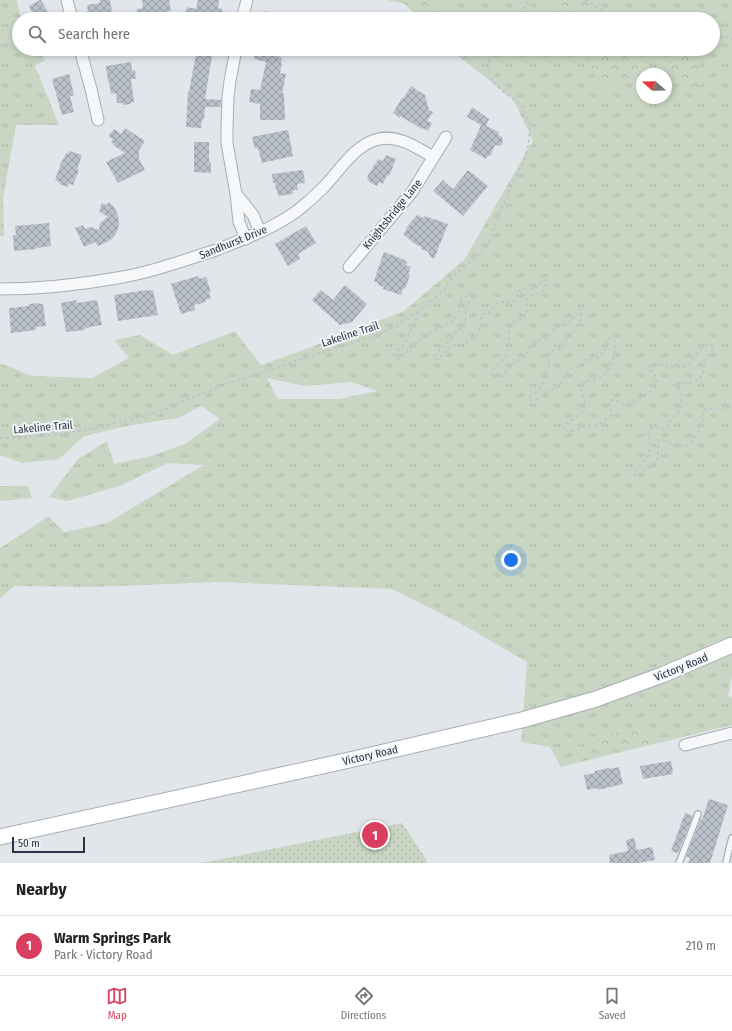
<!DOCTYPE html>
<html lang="en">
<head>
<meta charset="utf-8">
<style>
	body { margin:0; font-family:"Fira Sans Condensed",sans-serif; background:#f2f2f2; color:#222 }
	.compass { position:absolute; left:636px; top:68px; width:36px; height:36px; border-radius:50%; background:#fff; box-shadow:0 2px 6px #0003; rotate:290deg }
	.scale { position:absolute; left:12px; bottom:10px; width:73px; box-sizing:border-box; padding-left:4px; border:2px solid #293445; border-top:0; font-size:11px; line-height:14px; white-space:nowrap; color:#293445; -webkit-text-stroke:3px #f2f5f8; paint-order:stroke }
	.you { position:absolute; left:511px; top:560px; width:14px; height:14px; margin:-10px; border:3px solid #fff; border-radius:50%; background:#1a73e8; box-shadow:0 0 0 6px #1a73e833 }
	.badge { display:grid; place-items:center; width:26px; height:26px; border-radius:50%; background:#d93f5f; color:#fff; font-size:13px; font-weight:700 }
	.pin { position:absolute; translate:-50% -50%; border:2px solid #fff; box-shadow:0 1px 4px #0006 }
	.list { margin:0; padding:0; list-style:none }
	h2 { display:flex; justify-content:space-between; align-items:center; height:52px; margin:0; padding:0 16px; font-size:17px }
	h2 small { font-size:13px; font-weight:400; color:#767676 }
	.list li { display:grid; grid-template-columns:26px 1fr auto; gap:12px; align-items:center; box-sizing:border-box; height:60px; padding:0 16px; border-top:1px solid #e0e0e0 }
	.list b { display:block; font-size:15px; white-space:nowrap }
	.list p { margin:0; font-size:13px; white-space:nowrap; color:#767676 }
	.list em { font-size:13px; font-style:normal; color:#767676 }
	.icon { flex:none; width:22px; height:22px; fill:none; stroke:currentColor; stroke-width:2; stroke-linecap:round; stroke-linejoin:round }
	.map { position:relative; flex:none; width:732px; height:863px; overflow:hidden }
	.search { position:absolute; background:#fff; box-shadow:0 2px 6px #0003; left:12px; right:12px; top:12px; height:44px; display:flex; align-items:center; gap:10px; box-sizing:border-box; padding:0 14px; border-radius:22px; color:#767676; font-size:15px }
	.sheet { height:112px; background:#fff }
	nav { display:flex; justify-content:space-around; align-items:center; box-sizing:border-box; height:56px; border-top:1px solid #e0e0e0; background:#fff; font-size:11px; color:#767676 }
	nav a { display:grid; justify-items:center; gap:2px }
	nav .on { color:#d93f5f }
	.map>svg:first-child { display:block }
	.grass { fill:url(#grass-tufts); fill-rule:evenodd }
	.forest { fill:url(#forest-crowns) }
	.park { fill:url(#park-dots) }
	.building { fill:url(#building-cross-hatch) }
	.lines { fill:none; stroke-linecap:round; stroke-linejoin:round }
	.lane-casing { stroke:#a7adb6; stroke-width:8 }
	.street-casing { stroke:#a7adb6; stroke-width:13 }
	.secondary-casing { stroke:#a7adb6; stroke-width:17 }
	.path { stroke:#c0c4ca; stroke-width:2; stroke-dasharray:3 3; stroke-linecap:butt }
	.lane { stroke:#f5f7f9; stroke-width:5.5 }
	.street { stroke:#f5f7f9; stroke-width:11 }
	.secondary { stroke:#fff; stroke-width:15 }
	.labels { text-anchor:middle; stroke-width:4; stroke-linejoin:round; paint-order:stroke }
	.street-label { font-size:11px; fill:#293445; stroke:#f2f5f8 }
</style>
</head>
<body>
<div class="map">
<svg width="732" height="863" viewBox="0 0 732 863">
	<defs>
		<pattern id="grass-tufts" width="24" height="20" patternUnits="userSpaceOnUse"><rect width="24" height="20" fill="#c9d6c3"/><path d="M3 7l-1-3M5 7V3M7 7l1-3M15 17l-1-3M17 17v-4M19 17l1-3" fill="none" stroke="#adb8a9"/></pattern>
		<pattern id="forest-crowns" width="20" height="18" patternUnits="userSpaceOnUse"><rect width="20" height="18" fill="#c9d6c3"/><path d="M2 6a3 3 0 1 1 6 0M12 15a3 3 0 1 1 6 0" fill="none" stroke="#adb8a9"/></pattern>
		<pattern id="park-dots" width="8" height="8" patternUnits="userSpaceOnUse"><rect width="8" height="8" fill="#c9d6c3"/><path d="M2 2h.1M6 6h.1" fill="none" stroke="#adb8a9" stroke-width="1.8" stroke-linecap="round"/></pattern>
		<pattern id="building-cross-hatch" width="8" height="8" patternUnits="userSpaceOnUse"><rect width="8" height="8" fill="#b9c0ca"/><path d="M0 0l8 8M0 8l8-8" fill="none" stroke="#969da6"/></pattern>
	</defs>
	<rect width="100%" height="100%" fill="#e2e6eb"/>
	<path class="grass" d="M0,0H17L21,19H19V49H38L45,60L35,66L59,125H16L3,198L4,236H0Z
		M436,0H557L548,6L549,19H457Z
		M585,0H732V676L728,696L732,698V725L666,741L635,729L596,736L561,767L550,747L521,742L527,662L460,623L392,589L217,582L92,587L15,586L0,598V548L30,529L48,516L64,532L107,523L204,465L168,463L119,486L67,501L49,497L78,459L107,441L114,464L151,456L185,444L220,419L201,406L178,418L127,426L84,436L59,459L22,463L0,455V364L5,365L32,376L92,378L129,358L114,340L140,335L173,355L235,331L261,365L309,348L404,311L464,260L533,141L513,99L472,67L480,52L478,49H678L669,50L705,80L690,49H713V19H586L590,3ZM642,74H666V98H642ZM267,378L305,386L351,382L378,391L339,399H278Z
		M0,486H28L32,498L0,501Z"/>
	<path class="forest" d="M387,0H436L457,19H420L405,4Z
		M557,0H585L590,3L586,19H549L548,6Z
		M449,49H478L480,52L472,67Z
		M678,49H690L705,80L692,95L670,80L669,50Z
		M605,50L639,56L637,76L601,88L586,58Z
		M635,729L666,741L561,767L596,736Z"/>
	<path class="park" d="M402,823L419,848L428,863H202Z"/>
	<path class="building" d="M40,0H41L52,19H35L29,6Z
		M100,0H110L113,19H87L86,11H88L87,5L100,3Z
		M142,0H169L171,11L165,12L166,19H139L137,9L143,8Z
		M198,0H219L218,8L222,9V12L236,15L235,19H184L187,7L196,9Z
		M264,11L287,16V19H262Z
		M256,49H263L280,53L279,57L282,58L281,64H282L280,73L286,74L282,93H284L285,120H260V104L249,102L251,89L260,90L266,62L254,59Z
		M196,54L212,56L205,99L221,100V107H205L204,119H202L201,128L186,127L188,92H189Z
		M131,62L132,71L135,70L136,79H131L134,102H131V104L123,105L122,103H117L116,93L111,94L109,82H108L106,66Z
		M69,74L74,95L70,96L74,112L62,115L52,79Z
		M411,86L425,95L429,110L433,112L427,121L432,123L428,131L423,128L422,129L400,116V118L393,113L402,98L403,99Z
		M472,107L489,119L486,126L499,132L498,135L502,137L503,142L501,146L495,145L490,156H488L486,159L470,150L481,125L467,117Z
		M125,128L145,141L139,150V159L145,170L118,183L106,162L125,153L113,145L114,144L111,142L113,139L108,136L114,129L121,134Z
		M288,130L293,156L262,163L258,148L255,149L252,137Z
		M194,142H209V162H211V173L194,172Z
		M69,151L82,155L77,170H79L73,185L69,183L68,187L59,184L60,182L55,180L62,160H63L66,153L68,154Z
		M386,155L396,159L389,176L387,175L383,184L379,182L377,186L369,182L370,181L367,180L369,172L370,173L375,163L376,164L378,159L383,161Z
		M303,170L305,183L297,184L298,190H293V194L278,196L277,189L276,190L275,183H273L272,174Z
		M468,170L488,186L463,216L433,191L443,180L453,189Z
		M109,202L115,208L118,216L119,222L118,229L114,237L109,241L98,246L95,242L84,247L75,228L83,225L85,229L90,227L99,230L100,223L108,217L99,211L102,203L107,205Z
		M417,215L424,218L425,216L448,224L434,259L428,254L429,252L421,249L422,247L415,244L403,234L407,229L406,228Z
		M49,223L51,246L36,248V249L14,251L13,235H16L15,226Z
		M306,226L316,243L298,254L300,259L288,266L275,244Z
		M384,252L405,260V261L407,262L406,265L411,267L408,274L410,275L405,289L403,288L401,295L383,289L384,287L378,285V283L374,281Z
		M198,276L199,279L206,277L211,292H209L211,298L205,300L206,302L194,305L195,310L181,314L171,284Z
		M345,285L367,304L352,322L340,325L312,300L321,290L333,300Z
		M147,290V291L153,290L158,315L118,321L114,295Z
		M76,300L77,303L97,300L102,325L85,328V330L66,332L61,303Z
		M39,303V304H43L46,326L36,327V330L11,333L9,308L29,306V304Z
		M671,761L673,772H672L673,774L643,779L640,766Z
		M619,767L623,784L598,790V788L587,790L584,775L595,773V771L609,768V769Z
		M709,799L728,805L710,863H688L690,858L686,856L701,819L702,820Z
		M685,813L693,816L678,853L671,851Z
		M634,838L637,850L652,847L655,860L639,863H610L609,855L628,851L626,840Z"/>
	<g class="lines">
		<g class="lane-casing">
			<path id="lane" d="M679,863L683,853L698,814
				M726,863L730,845L732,838"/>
		</g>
		<g class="street-casing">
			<path id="street" d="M67,0L72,19
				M242,19L247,0
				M80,49L91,89L98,120
				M236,49L230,81L228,97L227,128V143L236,194L239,222L246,239
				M237,195L253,215L260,232
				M349,267L412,192L446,137
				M0,289C39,289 78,285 117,278C128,276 139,274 149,271C172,265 194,257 216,250C244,239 272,229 297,211C306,204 314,197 322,189C338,173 353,147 375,140C396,133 416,147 433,157
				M685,745L732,733"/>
		</g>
		<g class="secondary-casing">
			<path id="secondary" d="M0,837L345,761L522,720L596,699L662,675L732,645"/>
		</g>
		<path class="path" d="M585,0L617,19
			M517,19L529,0
			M713,36H719L732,39
			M418,312V316L411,328L406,340L403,346L396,352L395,356L397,359L401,358L410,348L435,330L444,326L454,319L459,312L461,301L469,294H472L474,296L466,305V317L464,325L458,330L452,338L442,347L434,356L435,359H438L443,355L451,346C460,346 477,339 480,329C482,325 481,320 481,316L483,314H488L491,311L497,303L501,302H514C517,299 517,293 520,290C523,288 529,290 533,289C538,288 540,283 543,280H546V284C541,299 533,292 528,298C525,304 529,310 525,316C520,321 513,319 510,327C507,336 511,347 506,357C502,363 491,368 491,376C504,381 507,368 514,363C518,360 522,359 525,356C528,351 529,346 534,343C538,339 544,340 548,337C552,334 553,329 556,327C570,324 572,322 578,309H580L581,312V318L576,329L572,334L567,339L561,348L552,351L549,354L548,358L549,366L541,386L536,392L531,396L529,399L532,401L536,400L545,393L558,386L563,381L565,374L568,370L572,368H578L585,360C588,360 592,360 595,359C604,356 606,346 610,339L611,338H614C618,346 611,370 604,375C597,380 587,378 582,386C581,389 582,392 583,395C590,412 576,417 564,425L563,426L564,430L568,431H573L585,426L598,425L610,416L612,414L609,402L612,400C616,401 620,403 624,404C634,404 659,390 656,378C655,375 651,371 649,368L651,364C662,363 675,371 685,366C695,361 698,344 711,345L713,348V350L704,361L703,373L698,381L693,383L681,382L678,385C678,390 681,395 681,401C682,412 675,414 670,421C669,423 669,425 668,427L664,429L653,427C645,431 649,434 650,441C650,443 650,445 650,447C648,463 642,461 634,472V473L635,476C639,475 641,472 646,469C656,464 659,462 658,450C658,446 657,444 659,440C664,439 668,443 673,445C687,450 694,440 699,429C700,426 702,423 703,420C703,417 703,414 704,410L706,409H721L729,407L732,405
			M0,438H17L62,434L91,429L141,417L166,409L185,400L226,384L333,349L378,335L399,324L412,315L418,312L427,305L443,291L451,279L465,266L481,253L486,247L493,232L499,215L514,179L522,165L528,147L530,129L529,123L522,106L501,90L494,83L490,76L489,68V60L496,49"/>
		<use href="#lane" class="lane"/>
		<use href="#street" class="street"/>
		<use href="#secondary" class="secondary"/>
	</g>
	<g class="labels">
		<g class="street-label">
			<text transform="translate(392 214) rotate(-51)" y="4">Knightsbridge Lane</text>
			<text transform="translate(233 242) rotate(-22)" y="4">Sandhurst Drive</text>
			<text transform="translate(350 334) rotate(-18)" y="4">Lakeline Trail</text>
			<text transform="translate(43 427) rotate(-5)" y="4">Lakeline Trail</text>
			<text transform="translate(681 667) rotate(-22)" y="4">Victory Road</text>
			<text transform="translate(370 755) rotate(-13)" y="4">Victory Road</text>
		</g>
	</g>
</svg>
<svg class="compass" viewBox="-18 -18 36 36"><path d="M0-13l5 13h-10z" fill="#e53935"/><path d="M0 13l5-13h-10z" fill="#767676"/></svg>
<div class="scale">50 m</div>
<div class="you"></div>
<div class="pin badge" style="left:375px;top:835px">1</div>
<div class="search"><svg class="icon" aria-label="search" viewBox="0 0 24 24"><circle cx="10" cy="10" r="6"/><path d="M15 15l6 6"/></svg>Search here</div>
</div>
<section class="sheet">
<h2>Nearby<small></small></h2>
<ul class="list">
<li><span class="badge">1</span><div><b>Warm Springs Park</b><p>Park · Victory Road</p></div><em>210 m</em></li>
</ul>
</section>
<nav>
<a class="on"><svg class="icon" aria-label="map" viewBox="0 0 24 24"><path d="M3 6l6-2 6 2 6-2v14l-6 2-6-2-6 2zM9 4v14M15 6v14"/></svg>Map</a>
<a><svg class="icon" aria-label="directions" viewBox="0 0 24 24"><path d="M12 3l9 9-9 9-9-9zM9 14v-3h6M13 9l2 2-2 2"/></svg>Directions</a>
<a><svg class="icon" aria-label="saved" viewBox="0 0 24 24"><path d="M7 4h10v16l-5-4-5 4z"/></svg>Saved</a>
</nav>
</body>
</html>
